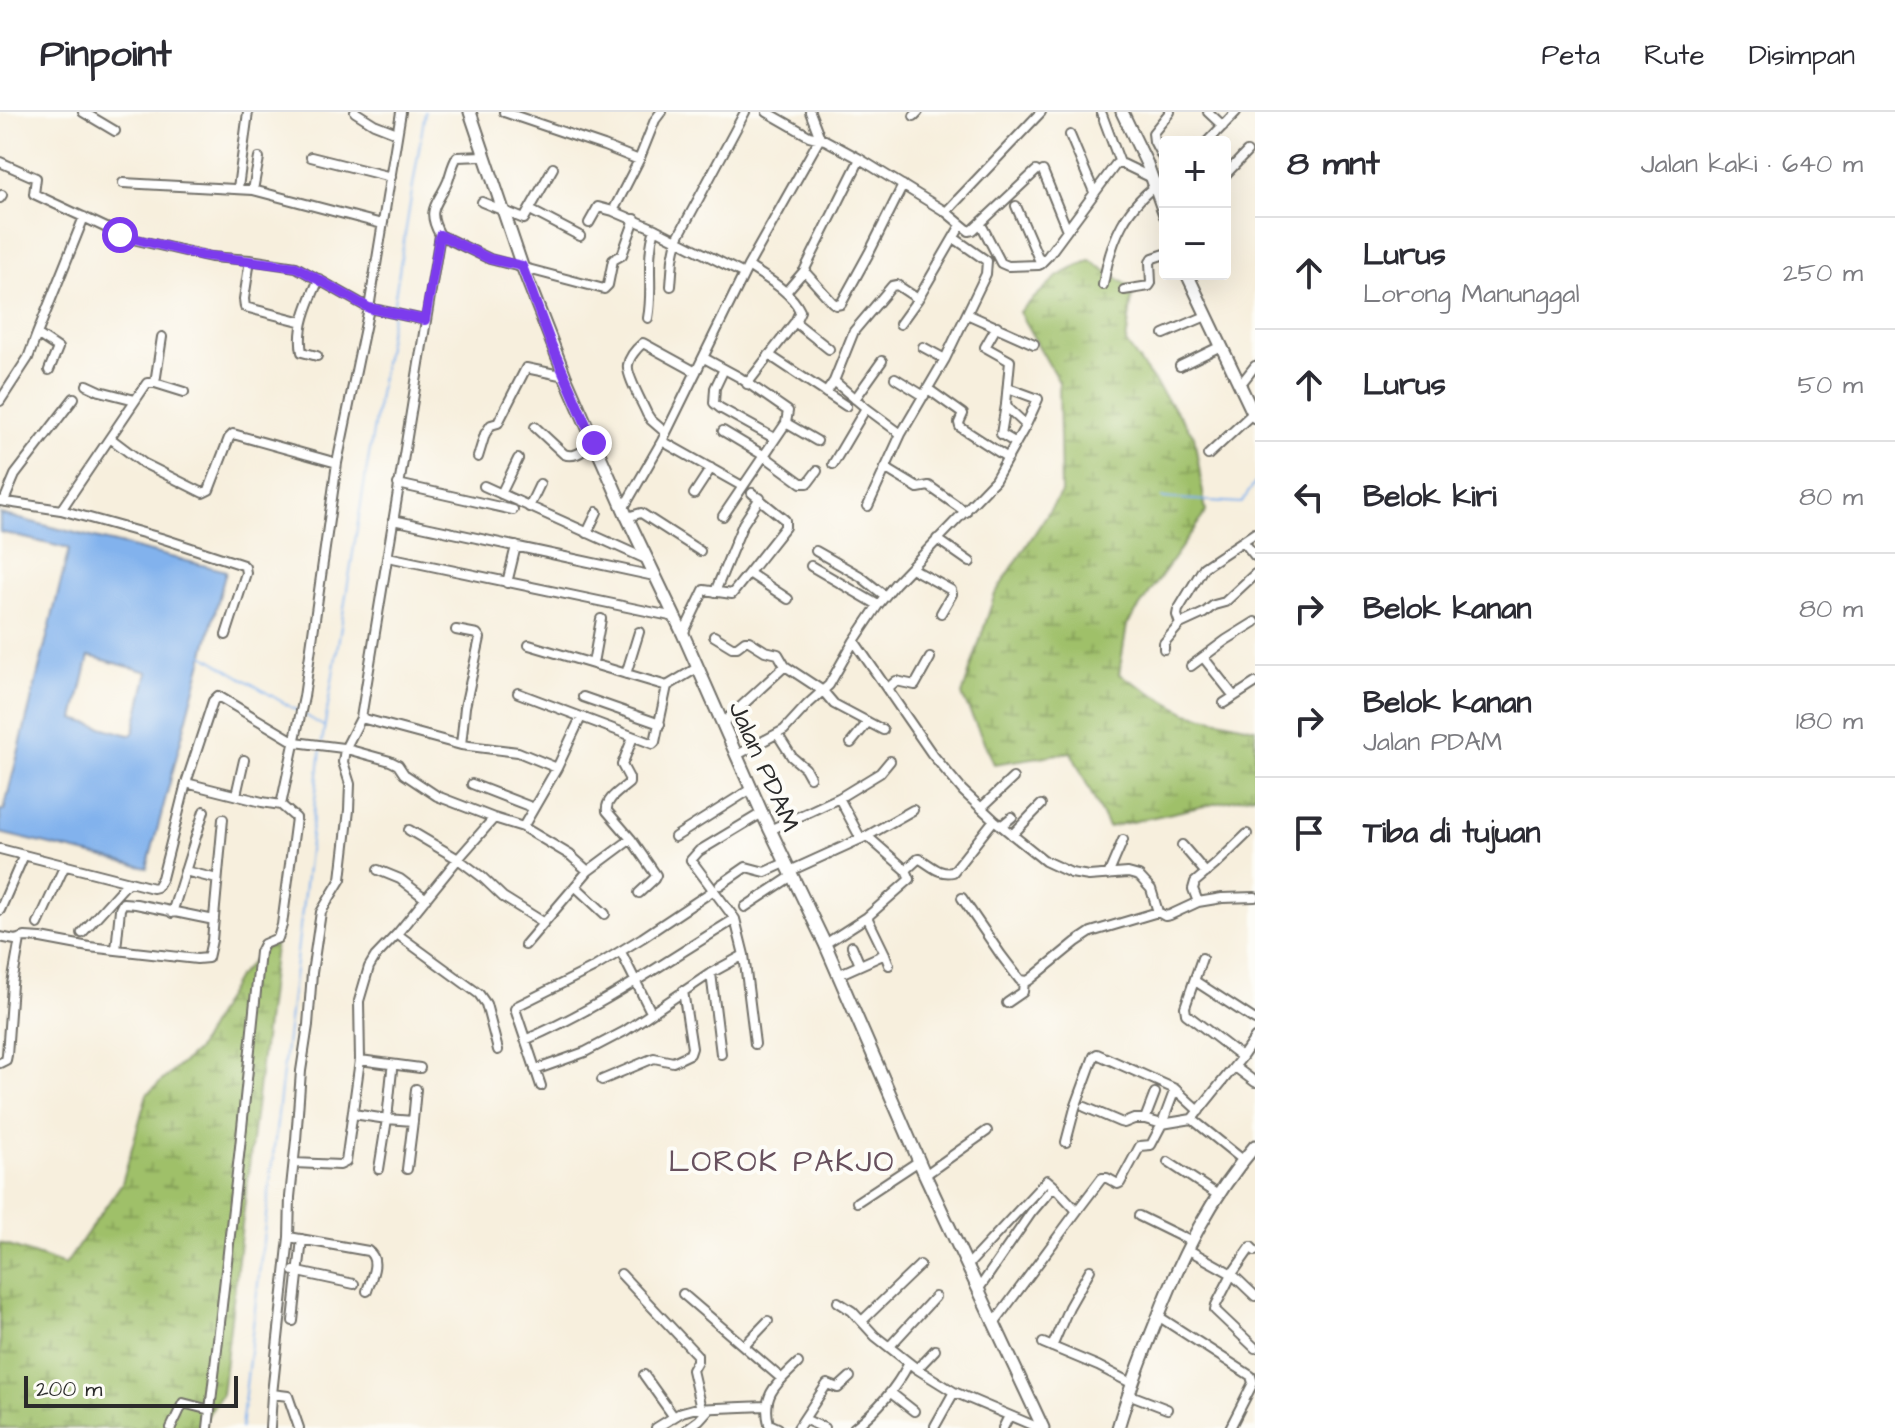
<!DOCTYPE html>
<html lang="id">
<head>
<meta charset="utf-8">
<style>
	body { margin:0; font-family:"Architects Daughter",sans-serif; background:#f7f7f7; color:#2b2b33 }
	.controls { position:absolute; right:24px; top:24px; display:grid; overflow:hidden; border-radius:8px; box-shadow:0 8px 32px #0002 }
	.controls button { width:72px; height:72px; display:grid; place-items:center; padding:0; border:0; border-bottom:2px solid #e1e1e2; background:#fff; color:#2b2b33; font:40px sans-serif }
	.scale { position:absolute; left:24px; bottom:20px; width:214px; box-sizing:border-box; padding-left:8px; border:4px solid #2b2b2b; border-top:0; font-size:22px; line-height:28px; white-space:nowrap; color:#2b2b2b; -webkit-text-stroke:6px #fdfcf7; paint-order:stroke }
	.stop { position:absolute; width:24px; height:24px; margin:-18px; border:6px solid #7c3aed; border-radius:50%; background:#fff }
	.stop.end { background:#7c3aed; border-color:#fff; box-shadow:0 2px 8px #0008 }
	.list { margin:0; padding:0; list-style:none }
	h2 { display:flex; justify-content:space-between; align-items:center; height:104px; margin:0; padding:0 32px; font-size:34px }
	h2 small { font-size:26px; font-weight:400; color:#7c7c81 }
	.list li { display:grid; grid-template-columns:52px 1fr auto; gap:24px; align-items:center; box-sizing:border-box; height:112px; padding:0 32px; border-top:2px solid #e1e1e2 }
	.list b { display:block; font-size:30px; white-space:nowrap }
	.list p { margin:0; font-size:26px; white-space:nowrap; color:#7c7c81 }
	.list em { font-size:26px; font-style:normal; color:#7c7c81 }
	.icon { flex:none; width:44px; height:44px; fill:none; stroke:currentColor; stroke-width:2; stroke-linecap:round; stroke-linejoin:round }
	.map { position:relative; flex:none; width:1255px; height:1316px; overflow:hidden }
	header { display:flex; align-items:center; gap:48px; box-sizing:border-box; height:112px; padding:0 40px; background:#fff; border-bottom:2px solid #e1e1e2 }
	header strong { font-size:38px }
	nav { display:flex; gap:44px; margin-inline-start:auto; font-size:28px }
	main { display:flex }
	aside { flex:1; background:#fff }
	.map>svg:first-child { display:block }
	.wetland { fill:url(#wetland-marsh); stroke:#65764a; stroke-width:2 }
	.water { fill:#82b2ed; stroke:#566e8c; stroke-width:2; fill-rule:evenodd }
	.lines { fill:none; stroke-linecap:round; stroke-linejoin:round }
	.stream { stroke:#82b2ed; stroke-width:2 }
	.minor-casing { stroke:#727069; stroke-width:12 }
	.tertiary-casing { stroke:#727069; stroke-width:15 }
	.minor { stroke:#fff; stroke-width:8 }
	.tertiary { stroke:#fff; stroke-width:11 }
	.route { stroke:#7c3aed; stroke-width:10 }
	.labels { text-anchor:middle; stroke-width:8; stroke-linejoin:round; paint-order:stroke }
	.street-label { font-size:26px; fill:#2b2b2b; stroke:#fdfcf7 }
	.quarter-label { font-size:30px; letter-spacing:2px; fill:#68515e; stroke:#fdfcf7 }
</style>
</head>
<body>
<header>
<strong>Pinpoint</strong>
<nav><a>Peta</a><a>Rute</a><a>Disimpan</a></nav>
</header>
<main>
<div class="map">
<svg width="1255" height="1316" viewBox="0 0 1255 1316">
	<defs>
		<pattern id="wetland-marsh" width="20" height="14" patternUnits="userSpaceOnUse" patternTransform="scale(2)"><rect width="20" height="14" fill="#9fc069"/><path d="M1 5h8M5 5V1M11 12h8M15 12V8" fill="none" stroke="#829c57"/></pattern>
	</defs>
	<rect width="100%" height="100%" fill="#fdfcf7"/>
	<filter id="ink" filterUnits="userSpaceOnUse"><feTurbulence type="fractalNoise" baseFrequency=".0125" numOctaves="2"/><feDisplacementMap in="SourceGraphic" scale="16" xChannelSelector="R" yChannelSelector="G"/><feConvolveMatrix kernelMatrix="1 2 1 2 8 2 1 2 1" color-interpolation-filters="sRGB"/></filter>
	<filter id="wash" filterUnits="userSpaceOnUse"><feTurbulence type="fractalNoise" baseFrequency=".006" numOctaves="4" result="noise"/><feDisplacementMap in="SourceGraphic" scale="32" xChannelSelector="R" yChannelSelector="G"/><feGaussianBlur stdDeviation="1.8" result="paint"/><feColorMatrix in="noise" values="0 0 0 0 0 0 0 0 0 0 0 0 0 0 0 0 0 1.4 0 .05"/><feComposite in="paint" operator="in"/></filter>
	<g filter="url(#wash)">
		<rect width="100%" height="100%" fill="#f7efdd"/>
		<path class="wetland" d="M1090,148L1133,177L1126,231L1194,324L1206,400L1127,513L1119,562L1187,601L1255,616V683L1108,715L1071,640L994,652L962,583L995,482L1061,381L1059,270L1019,200L1058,164Z
			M276,826L222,1282L199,1316H0V1131L65,1153L122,1071L147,982L196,939L237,865Z"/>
		<path class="water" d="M0,402L226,459L147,756L0,721V698H4L69,437L0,420ZM89,544L148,560L134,619L132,622L129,623L74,607Z"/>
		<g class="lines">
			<path class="stream" d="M393,196L425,0
				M1162,386L1241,391L1255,371
				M202,542L299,600
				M305,603L323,614
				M322,630L392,203
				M241,1316L321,637"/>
		</g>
	</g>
	<g filter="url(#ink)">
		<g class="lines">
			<g class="minor-casing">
				<path id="minor" d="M83,0L115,19
					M355,0L374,12L397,21
					M504,0L604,34L639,48
					M661,0L655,8L639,48L613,99L655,117L744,162
					M767,0L809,24L825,28L860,47L946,100L969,119L973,118L1036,59
					M1101,0L1120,51
					M1208,0L1223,14
					M914,4L918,0
					M1070,23L1094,80
					M1207,30L1236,0
					M311,45L391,65
					M0,50L36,66L34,82L128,126L211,145L250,148L296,155L369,196L425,208
					M1165,50L1154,29L1153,21L1170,0
					M1043,59L1067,118
					M1225,63L1247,40
					M123,71L253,78L382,112
					M238,76L248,0
					M253,78L259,46
					M0,86L2,83
					M482,90L524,107L553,56
					M1016,94L1041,152
					M530,98L580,124
					M946,100L1041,0
					M589,111L598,95L613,99
					M983,116L1001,151L1008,154L1039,153L1048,144L1116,52H1123L1152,66
					M440,123C425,96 438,93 448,69C451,61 452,53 457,45L484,44
					M250,148L244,187L245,195L303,210
					M804,159L832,190L836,193L841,192L869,141L903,73
					M1103,173C1111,127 1125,93 1165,67
					M671,174L673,147L677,127L745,0
					M1124,178L1149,174L1151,171L1150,150L1153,146L1165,142
					M786,180L804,159L860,47
					M967,202L1034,232
					M648,206C654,175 645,148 655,117
					M795,210L829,237
					M900,212L918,187L961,113
					M1164,222L1206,204
					M923,235L945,247
					M769,243L846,294
					M317,244L302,240C297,215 309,190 319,167
					M704,246L739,265L788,299L786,311L723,404
					M1180,254L1221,234
					M724,257L715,276L714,291L720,296L774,326
					M49,258L58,236L37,222L84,105
					M895,266L924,284
					M834,269L866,296L901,322
					M155,271L184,280
					M747,272L795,210L800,199C791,179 766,166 748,154
					M87,273L100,279L135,288
					M1240,273L1255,254
					M1008,276L1038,287L1026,313
					M928,277L963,302L959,311L960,315L1008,346
					M826,281L834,269L854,219L892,174L897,173L918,187
					M855,287L882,249
					M0,289L28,246L37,222
					M1006,293L1001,322L1016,331
					M786,311L817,329
					M535,315L564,342C575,347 585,337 594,331
					M723,319L763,343L801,371H808L817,359
					M666,321L651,308L647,302C643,292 626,263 628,253C629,245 637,236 643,231L696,260
					M110,326L143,351L203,381L209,378L229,326L233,322L337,351
					M662,329L742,374
					M1208,343L1253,301
					M478,345L485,322L491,313L498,311L526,256L565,264
					M833,352L866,296
					M885,356L918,376L929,374L966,400
					M398,372L513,398
					M484,374L646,447
					M501,382L518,347
					M694,382L711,356
					M0,389L61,398L147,271H155L162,225
					M4,389L15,363L74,286
					M868,394L901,322L945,247L986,162L987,149L954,126
					M529,395L540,372
					M623,397L662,329L748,154L820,26L810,0
					M61,398L161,426L243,453L245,455L246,461L226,523
					M627,405L641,401L700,439
					M393,408L654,464
					M587,421L597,400
					M937,427L970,450
					M1243,429L1255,444
					M816,439L860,464L885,484
					M388,445L675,505
					M811,454L878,493
					M911,456L951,478L952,482L941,501
					M749,461L788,487
					M507,471L516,434
					M715,480L743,412L760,386
					M1180,512L1177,503L1178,498L1204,455L1255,421
					M456,518L477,522L480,526L465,595L461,633
					M683,522L704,478L732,482L785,415V408L752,381
					M714,524L732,535H737L745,529H749L765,539L778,542L785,554L823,579L834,592L883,618
					M854,529L932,642L963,679L994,708L1045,749L1071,761L1089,764L1128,761L1139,764L1151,777L1158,800
					M529,533L667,574
					M1164,537V531L1180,512L1204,501L1214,493L1225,490L1255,462
					M1203,545L1233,583
					M593,551L601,507
					M1191,554L1226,528L1255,510
					M626,562L639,520
					M887,577L896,569L915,573L930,546
					M518,581L653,632L655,630L667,574L697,556
					M583,585L660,612
					M1224,591L1255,571
					M361,606L461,633L518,640L557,656
					M723,611L785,554
					M778,623L792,645L805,656L810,665
					M633,625L622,653L629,666V671C620,679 605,687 607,699L631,727L656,763L654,767L639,781
					M851,631L868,610
					M737,643L784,618L807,593L829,573L854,529L878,493L895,472L995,368L1026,313L1009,297L1006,292L1010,249L985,235L997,214
					M186,671L262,690L281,693
					M472,672L534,696
					M236,683L244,648
					M839,686L861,727
					M981,696L1013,666
					M1001,714L1012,705
					M523,715L570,743L588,759
					M409,718L458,747L482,765L503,785L543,810
					M770,718L839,686L880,661L890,649
					M1012,723L1041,693
					M867,724L906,758
					M675,725L751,677
					M1182,733L1206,761
					M0,737L153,776L157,775L162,766L186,671L213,589L218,584L295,630L343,636L390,649L398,653L404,662L437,684L494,706
					M378,758L400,767L426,787
					M906,758L918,747H920C931,753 939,763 953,760L994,708
					M185,759L217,767
					M790,759L867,724L913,698
					M1108,763L1123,728
					M720,773L746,755L765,760L785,751
					M575,774L605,802
					M962,786L1001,843L1020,868L1028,869L1032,866L1076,830L1091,820L1158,800L1165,804L1170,803L1198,790L1222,786L1255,785
					M1198,790L1193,777L1195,770L1215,753L1247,722
					M745,795L792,764
					M0,798L24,743
					M172,801L204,699
					M867,805L885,842L889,853
					M38,812L65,753
					M82,821L128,770
					M397,822L479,882L486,892L498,938
					M0,825L15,828L25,825L41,826L89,835L197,847L208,846L212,828L223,707
					M825,832L867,805L910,767L906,758
					M525,833L588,759L631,727
					M852,834L860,853
					M116,838L120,797L123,791L136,792L214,808
					M621,840L651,900
					M744,843L755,932
					M711,861L721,942
					M838,863L885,842
					M1195,869L1255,908
					M1007,891L1023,880L1024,869
					M525,928C600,896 666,849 735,807
					M1242,945L1255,926
					M360,948L420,956
					M0,951L6,948L7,943L12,872L20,827
					M1235,955L1255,970
					M535,958L585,940L625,919L711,861L744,843L735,807L691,748L699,739L762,701
					M602,968L654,946L673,950L690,942L692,936L683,879
					M541,974L515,897L517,894L593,856L642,826L714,778
					M1155,981L1145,1007L1162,1012L1192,1007L1243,1048
					M1085,995L1120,1010L1124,1011L1134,1007H1145
					M353,1002L387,1007L392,958
					M1192,1007L1242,945L1186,902L1185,895L1202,846
					M1066,1030L1075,996L1094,944L1097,942L1175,977L1199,999
					M1168,1050L1218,1083
					M294,1051L340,1053L346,1050L360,948L359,889L369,855L375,845L397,822L458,747L494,706L523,715L557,656L581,605
					M379,1057L387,1007L413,1009L416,977
					M407,1057L413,1009
					M925,1063L987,1019
					M857,1090L919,1049
					M1139,1104L1190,1129
					M289,1125L368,1139C381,1148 371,1166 367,1179
					M1187,1137L1232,1162L1255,1184
					M1255,1139L1251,1135L1232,1162L1216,1193L1215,1198L1255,1236
					M967,1154L1047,1068L1054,1074
					M294,1159L354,1172
					M621,1162L697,1243V1249L692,1258L701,1297
					M978,1178L1031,1101L1054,1074L1077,1099L1102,1066H1107L1118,1072L1120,1071L1140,1034L1151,1033L1162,1012L1175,977
					M683,1182L782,1267
					M838,1190L852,1199L875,1224L917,1257L954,1280L1039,1316
					M1158,1204L1251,1264L1253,1271L1230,1316
					M293,1209L302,1127
					M862,1209L920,1153
					M994,1211L1077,1099
					M1043,1231L1098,1254L1131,1271
					M744,1234L768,1209
					M890,1234L935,1185
					M1052,1235L1069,1195L1090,1158
					M917,1257L935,1238
					M644,1263L674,1305
					M891,1281L914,1299
					M272,1282L288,1284L299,1316
					M1128,1282L1167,1297
					M804,1307L824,1316
					M935,1314L954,1280
					M171,1316L183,1291L210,1298
					M208,1316L240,1035L260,840L264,832L278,826L282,813L296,706L281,693L304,585L337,351L369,196L401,0
					M270,1316L272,1282L289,1125L290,1085L296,1028L301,959L308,913L312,861L321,800L341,767L349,698L350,672L343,650L345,637L361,606L440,123L490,147L604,177L608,173L613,148L622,143L635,107
					M656,1316L682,1300L693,1297L766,1294
					M688,1316L699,1308L709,1297
					M778,1316L769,1312C761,1281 779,1270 798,1251
					M798,1316L827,1272L838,1276L850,1265
					M854,1316C878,1297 895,1278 909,1251
					M1003,1316L1009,1304"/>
			</g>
			<g class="tertiary-casing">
				<path id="tertiary" d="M470,0L522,154L565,264L627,405L683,522L762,701L825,832L925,1063L1043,1316
					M1122,0L1147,52L1165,103
					M1187,162L1255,305
					M1118,1316C1129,1278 1143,1242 1158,1205C1182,1143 1211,1085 1255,1034"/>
			</g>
			<use href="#minor" class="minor"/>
			<use href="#tertiary" class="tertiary"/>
		</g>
	</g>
	<g class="lines" filter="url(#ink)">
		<path class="route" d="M120,123L200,143L296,155L369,196L425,208L440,123L490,147L522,154L551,232L594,331"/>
	</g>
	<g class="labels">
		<g class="street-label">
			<text transform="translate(765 654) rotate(66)" y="9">Jalan PDAM</text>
		</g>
		<g class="quarter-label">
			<text x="782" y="1059">LOROK PAKJO</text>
		</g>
	</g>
</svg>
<div class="controls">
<button>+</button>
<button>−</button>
</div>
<div class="scale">200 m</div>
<div class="stop" style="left:120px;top:123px"></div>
<div class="stop end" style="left:594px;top:331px"></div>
</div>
<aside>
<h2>8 mnt<small>Jalan kaki · 640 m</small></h2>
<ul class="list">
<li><svg class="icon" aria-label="ahead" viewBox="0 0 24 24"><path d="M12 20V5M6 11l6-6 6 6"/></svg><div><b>Lurus</b><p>Lorong Manunggal</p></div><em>250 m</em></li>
<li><svg class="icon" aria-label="ahead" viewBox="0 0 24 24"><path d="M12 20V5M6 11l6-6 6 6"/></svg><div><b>Lurus</b></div><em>50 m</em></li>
<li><svg class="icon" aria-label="left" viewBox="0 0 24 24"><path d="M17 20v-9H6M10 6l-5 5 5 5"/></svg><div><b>Belok kiri</b></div><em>80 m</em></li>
<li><svg class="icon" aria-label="right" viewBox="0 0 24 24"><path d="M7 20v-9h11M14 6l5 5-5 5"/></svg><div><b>Belok kanan</b></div><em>80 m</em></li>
<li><svg class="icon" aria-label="right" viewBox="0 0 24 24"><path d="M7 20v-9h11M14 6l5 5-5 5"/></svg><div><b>Belok kanan</b><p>Jalan PDAM</p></div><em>180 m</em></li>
<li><svg class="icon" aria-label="arrive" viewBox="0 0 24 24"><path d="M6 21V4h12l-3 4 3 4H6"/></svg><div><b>Tiba di tujuan</b></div></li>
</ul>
</aside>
</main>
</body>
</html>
